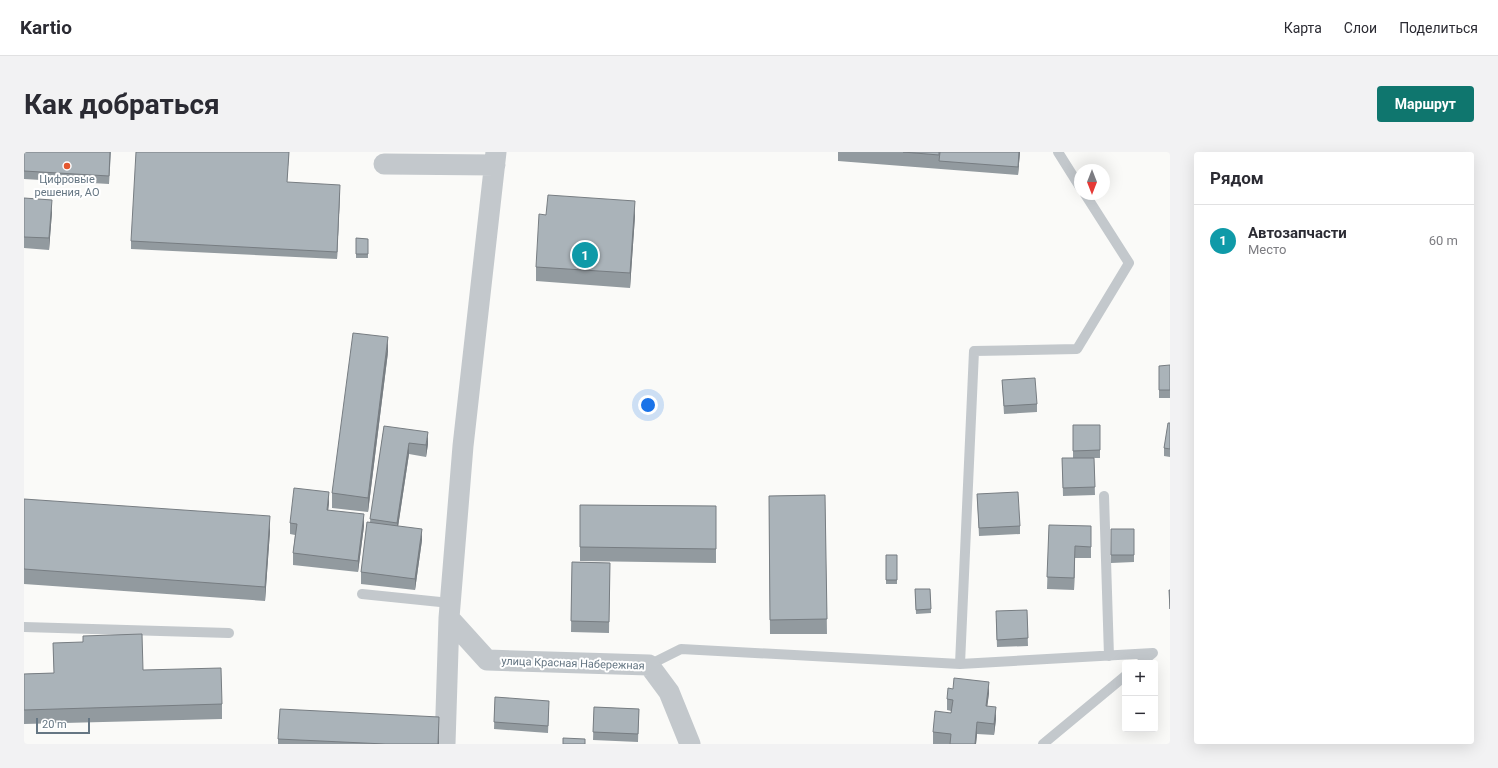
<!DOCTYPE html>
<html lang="ru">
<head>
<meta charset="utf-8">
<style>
	body { margin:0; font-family:Roboto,sans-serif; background:#f2f2f3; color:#2b2b33 }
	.controls { position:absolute; right:12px; bottom:12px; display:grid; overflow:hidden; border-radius:4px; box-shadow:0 4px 16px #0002 }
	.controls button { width:36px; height:36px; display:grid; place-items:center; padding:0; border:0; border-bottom:1px solid #e1e1e2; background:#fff; color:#2b2b33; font:20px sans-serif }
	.compass { position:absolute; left:1050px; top:12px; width:36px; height:36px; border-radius:50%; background:#fff; box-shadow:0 4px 16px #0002; rotate:180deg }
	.scale { position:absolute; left:12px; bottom:10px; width:54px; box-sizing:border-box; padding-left:4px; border:2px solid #657683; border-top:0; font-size:11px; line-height:14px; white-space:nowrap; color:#657683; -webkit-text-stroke:3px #fff; paint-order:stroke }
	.you { position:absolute; left:624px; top:253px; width:14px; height:14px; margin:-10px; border:3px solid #fff; border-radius:50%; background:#1a73e8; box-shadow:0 0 0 6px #1a73e833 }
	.badge { display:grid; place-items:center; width:26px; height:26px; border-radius:50%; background:#0f766e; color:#fff; font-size:13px; font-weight:700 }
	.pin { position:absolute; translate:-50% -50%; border:2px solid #fff; box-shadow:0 1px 4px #0006 }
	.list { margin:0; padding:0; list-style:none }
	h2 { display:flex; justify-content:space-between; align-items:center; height:52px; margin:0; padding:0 16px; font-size:17px }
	h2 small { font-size:13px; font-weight:400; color:#7c7c81 }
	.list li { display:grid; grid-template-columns:26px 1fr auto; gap:12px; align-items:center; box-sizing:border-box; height:72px; padding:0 16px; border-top:1px solid #e1e1e2 }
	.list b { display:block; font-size:15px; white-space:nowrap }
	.list p { margin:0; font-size:13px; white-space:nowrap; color:#7c7c81 }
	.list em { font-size:13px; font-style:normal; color:#7c7c81 }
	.map { position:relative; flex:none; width:1146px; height:592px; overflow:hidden; border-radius:4px }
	header { display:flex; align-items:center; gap:24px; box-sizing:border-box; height:56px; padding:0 20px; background:#fff; border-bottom:1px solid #e1e1e2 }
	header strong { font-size:19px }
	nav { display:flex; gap:22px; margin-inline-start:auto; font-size:14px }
	.intro { display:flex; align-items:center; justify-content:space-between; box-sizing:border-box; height:96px; padding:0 24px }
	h1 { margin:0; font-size:28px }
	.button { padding:10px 18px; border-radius:4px; background:#0f766e; color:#fff; font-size:14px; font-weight:700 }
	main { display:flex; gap:24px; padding:0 24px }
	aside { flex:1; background:#fff; border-radius:4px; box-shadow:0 4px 16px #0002 }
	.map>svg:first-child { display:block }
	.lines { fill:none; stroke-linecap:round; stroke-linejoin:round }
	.lane { stroke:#c3c8cc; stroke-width:10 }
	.street { stroke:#c3c8cc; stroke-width:21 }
	.wall { fill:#929a9f }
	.shaded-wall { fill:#777d82 }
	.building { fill:#aab3b9; stroke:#777d82 }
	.poi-dot { fill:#e4572e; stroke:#fff; stroke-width:1.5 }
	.labels { text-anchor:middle; stroke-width:4; stroke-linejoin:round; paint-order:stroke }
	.poi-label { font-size:11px; fill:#657683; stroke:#fff }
	.street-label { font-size:11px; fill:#657683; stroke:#fff }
</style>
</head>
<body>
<header>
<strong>Kartio</strong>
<nav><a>Карта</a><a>Слои</a><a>Поделиться</a></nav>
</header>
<div class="intro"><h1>Как добраться</h1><a class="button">Маршрут</a></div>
<main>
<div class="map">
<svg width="1146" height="592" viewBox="0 0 1146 592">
	<rect width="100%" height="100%" fill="#fafaf8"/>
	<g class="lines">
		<path class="lane" d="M1034,0L1056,35
			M1080,344L1085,504
			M338,442L426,451
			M0,475L205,481
			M936,512L950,199L1053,197L1105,111L1061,42
			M625,513L657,497L936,512L1129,501L1117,511
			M1019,592L1101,524"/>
		<path class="street" d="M360,12L471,13
			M425,466L463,508L625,513L645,540L666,592
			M421,592L425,466L439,294L472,0"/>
	</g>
	<path class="wall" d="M0,0H87L85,32L0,27Z
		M265,0L263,30L316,41L313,107L107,97V89Z
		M814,0H996L994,23L814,9Z
		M0,46L28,60L25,98L0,96Z
		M522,63L611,64L606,136L512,129V115Z
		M332,86L344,87V106H332Z
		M364,200L344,360L308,356V341Z
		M1146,213V246H1135V222Z
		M978,228L1013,252V260L980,262Z
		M1146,271V305L1140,304V296Z
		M1049,273H1076V306H1070L1071,343L1039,344L1038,306H1049Z
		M360,274L404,292L402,305L385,302L374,374L398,388L391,438L337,432V420L346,370Z
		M953,342L996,374V382L955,384Z
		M801,343L803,482H746L745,344Z
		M0,347L246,379L241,449L0,432Z
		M305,351L304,358L340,374L334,420L269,413V401L271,383L266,382V371Z
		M556,353L692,354V411L556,409Z
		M1025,373L1067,385V406H1051L1050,438L1023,437Z
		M1087,377H1110V410L1087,411Z
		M862,403H873V432H862Z
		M548,410L586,411L585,481L547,480Z
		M891,437H906L907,461L892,462Z
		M1003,458L1004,494L973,495L972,467Z
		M29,491L119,518L198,552V567L0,572V522L30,521Z
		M929,537L965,541L963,554L972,567L970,583L953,582L952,592H909V580L927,561V559L923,558V547Z
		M471,545L525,556L524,581L470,577Z
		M570,555L615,557L614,590L569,588Z
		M415,579V592H254V587Z"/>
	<path class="shaded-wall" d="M995,0H996L994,23V15Z
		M316,33V41L313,107V100Z
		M28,48V60L25,98V86Z
		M611,49V64L606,136V121Z
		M364,185V200L344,360V346Z
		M404,280V292L402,305V293Z
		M385,291V302L373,382V371Z
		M305,340V351L303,369V358Z
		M340,362V374L334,420V409Z
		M246,364V379L241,449V435Z
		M398,377V388L391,438V427Z
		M1051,394V406L1050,438V426Z
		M965,530V541L962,565V554Z
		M972,555V567L970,583V572Z
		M415,565V592H414Z
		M953,570V582L952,592H951Z"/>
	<path class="building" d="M0,0H86L85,24L0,19Z
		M112,0H265L263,30L316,33L313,100L107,89Z
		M879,0H915V3Z
		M916,0H995L994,15L915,9Z
		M524,43L611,49L606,121L512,115L515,62L522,63Z
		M0,46L28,48L25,86L0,85Z
		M332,86L344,87V102H332Z
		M329,181L364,185L344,346L308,341Z
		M1146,213V238H1135V214Z
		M1011,226L1013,252L980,254L978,228Z
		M1144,271H1146V297L1140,296Z
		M1049,273H1076V298L1049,299Z
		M360,274L404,280L402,293L385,291L373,371L346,367Z
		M1038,306H1070L1071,335L1039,336Z
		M270,336L305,340L303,358L340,362L334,409L269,401L273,372L266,371Z
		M994,340L996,374L955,376L953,342Z
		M801,343L803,467L746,468L745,344Z
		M0,347L246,364L241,435L0,417Z
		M556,353L692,354V397L556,395Z
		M343,370L398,377L391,427L337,420Z
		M1025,373L1067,374V395L1051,394L1050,426L1023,425Z
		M1087,377H1110V403H1087Z
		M862,403H873V428H862Z
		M548,410L586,411L585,470L547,469Z
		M891,437H906L907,457L892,458Z
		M1145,438H1146V457Z
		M1003,458L1004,486L973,488L972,459Z
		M118,482L119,518L197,516L198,552L0,558V522L30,521L29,491L59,490V484Z
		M930,526L965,530L962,554L972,555L970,572L953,570L951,592H926L927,582L909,580L911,559L927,561L929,548L923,547L924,536L929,537Z
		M471,545L525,549L524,574L470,570Z
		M570,555L615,557L614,582L569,580Z
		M256,557L415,565L414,592H361L254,587Z
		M539,586L561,587V592H539Z"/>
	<circle class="poi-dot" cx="43" cy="14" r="4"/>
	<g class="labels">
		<g class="poi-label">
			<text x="43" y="31">Цифровые<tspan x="43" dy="13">решения, АО</tspan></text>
		</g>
		<g class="street-label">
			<text transform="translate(549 511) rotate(2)" y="4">улица Красная Набережная</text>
		</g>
	</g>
</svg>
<div class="controls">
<button>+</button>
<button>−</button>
</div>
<svg class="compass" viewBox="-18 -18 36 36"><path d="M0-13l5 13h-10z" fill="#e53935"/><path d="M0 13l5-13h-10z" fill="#7c7c81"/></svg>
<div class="scale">20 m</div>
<div class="you"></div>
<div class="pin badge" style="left:561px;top:103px;background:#0f9aa8">1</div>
</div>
<aside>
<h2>Рядом<small></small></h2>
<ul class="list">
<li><span class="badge" style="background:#0f9aa8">1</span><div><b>Автозапчасти</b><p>Место</p></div><em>60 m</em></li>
</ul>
</aside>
</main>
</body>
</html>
